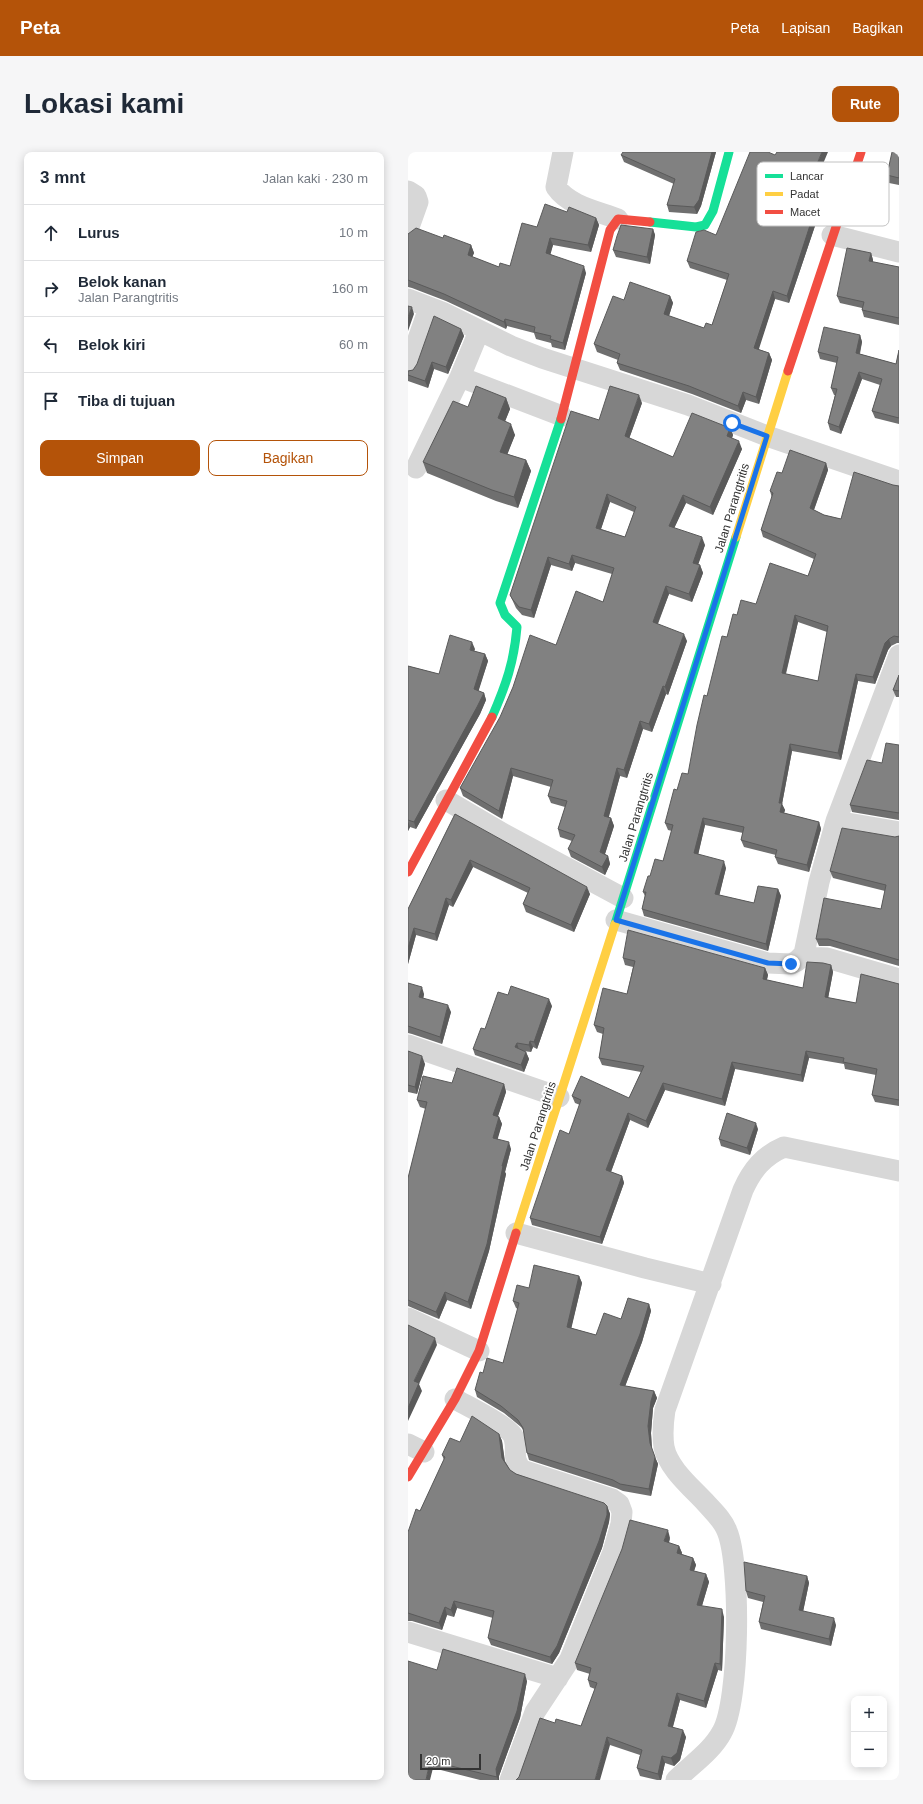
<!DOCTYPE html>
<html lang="id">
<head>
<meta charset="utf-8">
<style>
	body { margin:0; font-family:Helvetica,sans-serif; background:#f6f6f7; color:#1f2937 }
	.controls { position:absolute; right:12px; bottom:12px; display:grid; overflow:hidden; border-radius:8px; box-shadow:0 2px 10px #0003 }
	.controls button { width:36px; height:36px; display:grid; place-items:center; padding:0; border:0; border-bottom:1px solid #e0e1e3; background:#fff; color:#1f2937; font:20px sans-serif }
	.scale { position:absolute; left:12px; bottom:10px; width:61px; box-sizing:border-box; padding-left:4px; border:2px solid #333; border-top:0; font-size:11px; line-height:14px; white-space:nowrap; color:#333; -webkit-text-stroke:3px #fff; paint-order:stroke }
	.stop { position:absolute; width:12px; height:12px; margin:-9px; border:3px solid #1a73e8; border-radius:50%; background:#fff }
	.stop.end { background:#1a73e8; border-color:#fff; box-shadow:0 1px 4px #0008 }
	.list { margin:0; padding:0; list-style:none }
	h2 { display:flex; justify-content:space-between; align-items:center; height:52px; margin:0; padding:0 16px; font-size:17px }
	h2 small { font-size:13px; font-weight:400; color:#747a83 }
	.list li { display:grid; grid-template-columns:26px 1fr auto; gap:12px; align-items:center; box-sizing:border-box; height:56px; padding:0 16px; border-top:1px solid #e0e1e3 }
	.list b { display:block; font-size:15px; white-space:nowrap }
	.list p { margin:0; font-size:13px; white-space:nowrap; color:#747a83 }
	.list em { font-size:13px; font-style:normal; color:#747a83 }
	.actions { display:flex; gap:8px; padding:12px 16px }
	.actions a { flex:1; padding:9px 0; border:1px solid #b45309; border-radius:8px; text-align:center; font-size:14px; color:#b45309 }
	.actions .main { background:#b45309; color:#fff }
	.icon { flex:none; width:22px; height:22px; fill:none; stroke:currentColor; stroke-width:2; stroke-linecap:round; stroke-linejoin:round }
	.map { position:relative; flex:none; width:491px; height:1628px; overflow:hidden; border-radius:8px }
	header { display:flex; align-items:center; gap:24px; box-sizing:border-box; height:56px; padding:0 20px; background:#b45309; color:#fff }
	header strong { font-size:19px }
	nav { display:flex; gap:22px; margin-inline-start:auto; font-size:14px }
	.intro { display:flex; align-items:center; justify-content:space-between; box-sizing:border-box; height:96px; padding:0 24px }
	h1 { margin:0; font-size:28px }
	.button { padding:10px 18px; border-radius:8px; background:#b45309; color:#fff; font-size:14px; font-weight:700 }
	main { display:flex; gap:24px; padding:0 24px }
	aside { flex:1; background:#fff; border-radius:8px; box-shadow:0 2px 10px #0003 }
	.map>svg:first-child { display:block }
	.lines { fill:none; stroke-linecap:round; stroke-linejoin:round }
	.street { stroke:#d7d7d7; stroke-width:21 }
	.fast { stroke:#16e098; stroke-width:9 }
	.slow { stroke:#ffcf43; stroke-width:9 }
	.jam { stroke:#f24e42; stroke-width:9 }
	.wall { fill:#6f6f6f; fill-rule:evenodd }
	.shaded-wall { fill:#5a5a5a }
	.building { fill:#818181; stroke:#5a5a5a; fill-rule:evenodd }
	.route { stroke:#1a73e8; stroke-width:5 }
	.labels { text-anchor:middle; stroke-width:4; stroke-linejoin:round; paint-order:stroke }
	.street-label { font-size:12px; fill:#333; stroke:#fff }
	.key { fill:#fff; stroke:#c2c2c2; stroke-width:1 }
	.key-label { font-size:11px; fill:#333 }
</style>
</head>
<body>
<header>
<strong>Peta</strong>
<nav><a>Peta</a><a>Lapisan</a><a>Bagikan</a></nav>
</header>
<div class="intro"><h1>Lokasi kami</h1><a class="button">Rute</a></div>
<main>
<aside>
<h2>3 mnt<small>Jalan kaki · 230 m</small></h2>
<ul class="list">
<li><svg class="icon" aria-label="ahead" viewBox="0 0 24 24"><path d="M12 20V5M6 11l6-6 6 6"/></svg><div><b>Lurus</b></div><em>10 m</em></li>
<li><svg class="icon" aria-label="right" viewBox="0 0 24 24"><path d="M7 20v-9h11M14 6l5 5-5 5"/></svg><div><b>Belok kanan</b><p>Jalan Parangtritis</p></div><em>160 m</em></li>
<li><svg class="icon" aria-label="left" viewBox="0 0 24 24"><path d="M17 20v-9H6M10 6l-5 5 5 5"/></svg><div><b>Belok kiri</b></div><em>60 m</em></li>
<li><svg class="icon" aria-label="arrive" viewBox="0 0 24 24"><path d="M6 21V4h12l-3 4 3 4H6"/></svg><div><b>Tiba di tujuan</b></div></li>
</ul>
<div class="actions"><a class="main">Simpan</a><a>Bagikan</a></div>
</aside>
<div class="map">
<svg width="491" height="1628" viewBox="0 0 491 1628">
	<rect width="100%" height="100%" fill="#fff"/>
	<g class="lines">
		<path class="street" d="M155,0L148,35C161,54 189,59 210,67
			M0,39L8,44L10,50L0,78
			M424,83L491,100
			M0,147L34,160L103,194L134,206L280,253L359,284L491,329
			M0,215L21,156
			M52,225L154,264
			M8,316L52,225L71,179
			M38,648L96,682L215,746
			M428,669L491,680
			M208,768L360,811L383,812L389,809L396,802L411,730L428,669L491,503
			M394,805L419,806L491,827
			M0,893L151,945
			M108,1081L237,1116L303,1132
			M0,1166L71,1199
			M47,1247C59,1254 103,1275 106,1286C110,1299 103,1306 114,1318L204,1347L211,1352L214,1360L213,1372L205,1400L162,1507L127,1560L102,1628
			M0,1292L16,1300
			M0,1480L150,1526
			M268,1628C283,1613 304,1599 314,1580C332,1549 333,1412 319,1379C315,1368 305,1359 297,1350C283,1335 260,1316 256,1295C254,1282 255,1271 257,1258L335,1038C344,1018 355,1004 376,995L491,1019"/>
		<path class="fast" d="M242,70L288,75L297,73L305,59L321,0
			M84,565C98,533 106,510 109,475L97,463L92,451L153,267
			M207,772L328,385"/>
		<path class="slow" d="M328,385L380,219
			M108,1081L207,772"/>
		<path class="jam" d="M380,219L453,0
			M153,267L202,78L210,67L242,70
			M0,720L84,565
			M0,1325L47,1247L71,1199L108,1081"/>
	</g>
	<path class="wall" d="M308,0L293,54L289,62L261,60L259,53L266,32L216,10L213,3Z
		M491,0V33L481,31L479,23Z
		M411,21L420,24L422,31L409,63L410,65L381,151L367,147L350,197L361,201L364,208L351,252L338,248L333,261L284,242L212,218L209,211L210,208L189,200L186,192L216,148L262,144L265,151L261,164L296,176L304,173L319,128L282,116L279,109L308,83Z
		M159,60L188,66L191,73L183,100L145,93L142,102L178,121L157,198L144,195L143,191L128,187L126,181L99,174L98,177L38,149L4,136L0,135V82L35,86L63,93L66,101L64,105L91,115L102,114L129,75Z
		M245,77L247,83L242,112L208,105L205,98Z
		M463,101L465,108V110L491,115V173L456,165L454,158V156L432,151L429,144Z
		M53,177L56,184L40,222L26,217L20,236L0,229V219L5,218Z
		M452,183L454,190L452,202L488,212L491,198V272L467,266L464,259L472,233L454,227L433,282L422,278L420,271L427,243H426L423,236L429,211L412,207L410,200Z
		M98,246L102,257L97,269L107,283L99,302L118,308L123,319L110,356L88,349L19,321L15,310L60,255Z
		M234,251L221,287L265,305L322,276L325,283L324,286L334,297L305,363L278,351L266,376L297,393L290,412L292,413L295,421L284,450L261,442L250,472L279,489L260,543L258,542L244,580L235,577L219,626L212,624L200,666H203L206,674L197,702L200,704L202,712L197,723L163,705L160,697L164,689L152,685L150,677L157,655L143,651L140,644L143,635L105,624L94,667L55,644L52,636L148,493L195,450L204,422L167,411L164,419L143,413L126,466L114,463L108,456L102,443L191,268ZM202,350L226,360L217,385L193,377Z
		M418,311L420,318L406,358L416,363L433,367L485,333L491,334V491H489L483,494L480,498L467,532L450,529L433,608L384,599L374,652L377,658L376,661L411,670L413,677L401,720L370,712L367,705L368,703L336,695L333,688L335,681L297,673L290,702L318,716L311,743L346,751L370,737L373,744L360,799L236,764L234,757L237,744L235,740L242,724L255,709L264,679L260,678L257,671L269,638L280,622L299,544L319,485L329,463L400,424L406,407L355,385L353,378L364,346L362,339L374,321ZM390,470L419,480L410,529L378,522Z
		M67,497L66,499L77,502L80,509L70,539L76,541L78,548L72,562L8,677L2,675L0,679V514L31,522Z
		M491,523V545H488L485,538Z
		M491,593V668L444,660L442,653L474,611Z
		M47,662L182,742L166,780L118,760L115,752L120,741L65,715L45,755L41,753L29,789L8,783L0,812V757Z
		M491,684V814L422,794H411L408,787L473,757L477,739L425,726L422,719L487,685Z
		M215,806L357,816L360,823L359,828L395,836L423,813L425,820L420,846L448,851L491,832V954L467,950L464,943L468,923L437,917L436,912L401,906L395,930L327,917L317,954L257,938L240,976L222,968L203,1020L214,1024L216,1031L194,1092L124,1073L122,1066L161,982L172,953L167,951L164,944L221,946L233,920L194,913L191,906L195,882L189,880L186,873L219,842L225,815L217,813Z
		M0,831L16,842L15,847L43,860L34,892L4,882L0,881Z
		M100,843L144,854L129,897L125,895L123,900L115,899L118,900L121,907L116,920L67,903L65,897Z
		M0,899L17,912L9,942L0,940Z
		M44,931L96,932L98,940L90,964L91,965L94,972L89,987L103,997L97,1020L98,1022L81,1099L63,1157L39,1148L31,1167L0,1154V1026L18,957L12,955L9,948Z
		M350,977L342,1003L313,994L311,987Z
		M171,1124L174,1131L163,1176L188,1183L213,1167L241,1152L243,1159L234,1190L217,1234L246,1239L249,1246L245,1256L243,1281L244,1298L250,1312L243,1344L215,1339L208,1336L121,1308L119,1301L116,1279L113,1275L96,1261L69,1245L67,1238L75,1221L95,1211L110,1157L108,1156L105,1149L121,1136Z
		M91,1282L94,1289L97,1309L102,1318L108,1322L199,1354L202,1362L201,1370L194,1396L151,1501L144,1512L83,1493L80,1486L85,1466L49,1456L46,1465L39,1463L34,1478L4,1469H0V1380L12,1359L36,1308L34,1303L52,1290Z
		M262,1386L261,1391L271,1394L274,1401L273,1402L285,1406L288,1413L286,1419L298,1422L301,1430L294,1454L316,1465L314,1519L310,1518L298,1556L272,1548L265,1575L278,1585L272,1608L266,1614L257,1611L253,1628H249L232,1624L229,1616L232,1603L202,1593L147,1571L173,1574L187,1537L182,1535L180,1528L182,1522L169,1518L167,1511Z
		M399,1424L401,1431L395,1459L428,1473L423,1494L353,1477L351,1470L355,1450L340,1446L338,1439Z
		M29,1518L119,1529L112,1566L91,1624V1628H72L25,1616L0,1628Z"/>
	<path class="shaded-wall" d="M304,0H308L293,54L289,62L286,55Z
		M414,0H420L409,26L406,19Z
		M420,24L422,31L409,63L410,65L381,151L379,144L406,58Z
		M188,66L191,73L183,100L180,93Z
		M245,77L247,83L242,112L239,105Z
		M142,86L145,93L141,108L138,101Z
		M63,93L66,101L62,110L60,103Z
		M463,101L465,108L464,116L461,109Z
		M176,114L178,121L157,198L155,191Z
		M365,139L367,147L349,203L346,196Z
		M262,144L265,151L259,170L256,162Z
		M4,155L6,162L0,179V165Z
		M97,167L99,174L98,177L96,170Z
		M53,177L56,184L40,222L38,215Z
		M452,183L454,190L450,208L448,201Z
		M361,201L364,208L351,252L348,245Z
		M24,210L26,217L20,236L17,229Z
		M451,220L454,227L433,282L431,275Z
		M335,240L338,248L333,261L330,254Z
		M231,243L234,251L219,292L217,284Z
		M98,246L102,257L94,277L90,266Z
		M103,272L107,283L96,311L92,300Z
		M322,276L325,283L322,291L319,284Z
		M331,289L334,297L305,363L302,355Z
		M118,308L123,319L110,356L106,345Z
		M418,311L420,318L404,363L402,356Z
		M199,342L202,350L191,383L188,376Z
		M275,343L278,351L264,381L261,374Z
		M294,385L297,393L288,419L285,411Z
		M164,403L167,411L164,419L161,412Z
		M140,405L143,413L126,466L123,458Z
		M292,413L295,421L284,450L281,442Z
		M258,434L261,442L247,478L245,470Z
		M387,463L390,470L376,528L374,521Z
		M276,482L279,489L260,543L257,535Z
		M481,487L483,494L480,498L467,532L465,525L477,491Z
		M64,490L67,497L64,505L62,498Z
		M77,502L80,509L69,544L66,537Z
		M448,522L450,529L433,608L430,601Z
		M255,534L258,542L244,580L241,572Z
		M76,541L78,548L72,562L8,677L6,670Z
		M232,569L235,577L219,626L216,618Z
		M382,592L384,599L374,652L377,658L374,667L372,660L371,651Z
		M103,616L105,624L94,667L91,659Z
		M209,616L212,624L199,672L196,664Z
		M203,666L206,674L195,708L192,700Z
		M295,666L297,673L289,708L286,701Z
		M0,669L2,675L0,679Z
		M411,670L413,677L401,720L399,713Z
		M200,704L202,712L197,723L194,715Z
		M62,708L65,715L45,755L43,748Z
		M316,709L318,716L310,749L307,742Z
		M179,735L182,742L166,780L163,773Z
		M370,737L373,744L360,799L358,792Z
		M38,746L41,753L29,789L27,782Z
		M6,776L8,783L0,812V796Z
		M423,813L425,820L419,852L417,845Z
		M357,816L360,823L357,834L355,827Z
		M14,835L16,842L14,853L11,845Z
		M141,847L144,854L129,897L126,890Z
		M40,853L43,860L34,892L32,885Z
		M122,889L125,895L123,900L121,893Z
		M109,891L111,898L107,895Z
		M398,899L401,906L395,930L393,923Z
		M118,900L121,907L116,920L113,913Z
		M14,904L17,912L9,942L7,935Z
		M324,910L327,917L317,954L314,947Z
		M255,931L257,938L240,976L238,969Z
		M96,932L98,940L88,970L85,963Z
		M220,961L222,968L201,1025L198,1018Z
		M91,965L94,972L88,993L85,986Z
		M348,971L350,977L342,1003L339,996Z
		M101,990L103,997L97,1020L98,1022L81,1099L63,1157L60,1150L94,1014Z
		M214,1024L216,1031L194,1092L192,1085Z
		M171,1124L174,1131L162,1182L159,1175Z
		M37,1140L39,1148L31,1167L28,1160Z
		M241,1152L243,1159L234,1190L215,1240L212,1233Z
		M27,1186L29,1193L11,1232L14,1239L0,1269V1256L6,1229Z
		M246,1239L249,1246L245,1256L243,1281L244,1298L242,1291L240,1274L243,1249Z
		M91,1282L94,1289L97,1313L94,1306Z
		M247,1305L250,1312L243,1344L241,1337Z
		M199,1354L202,1362L201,1370L194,1396L151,1501L144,1512L142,1505Z
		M260,1378L262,1386L259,1396L256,1389Z
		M271,1394L274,1401L272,1409L269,1401Z
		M285,1406L288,1413L284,1425L282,1418Z
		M298,1422L301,1430L292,1460L289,1453Z
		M399,1424L401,1431L394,1465L391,1458Z
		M46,1449L49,1456L46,1465L43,1458Z
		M37,1455L39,1463L34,1478L31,1471Z
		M314,1457L316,1465L314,1519L312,1512Z
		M426,1466L428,1473L423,1494L421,1487Z
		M307,1511L310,1518L298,1556L296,1549Z
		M117,1522L119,1529L112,1566L91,1624V1628H90L89,1625L88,1617Z
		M269,1541L272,1548L263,1581L260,1574Z
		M275,1578L278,1585L272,1608L266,1614L263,1606Z
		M199,1585L202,1593L192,1628H187Z
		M254,1604L257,1611L253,1628H252L250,1622Z
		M22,1609L25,1616L22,1628H18Z"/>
	<path class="building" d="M215,0H304L291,48L286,55L259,53L267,27L213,3Z
		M342,0H360L367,3L369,0H414L406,19L420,24L406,58H407L379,144L365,139L346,196L361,201L348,245L335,240L330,254L281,234L209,211L212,202L186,192L205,144L216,148L222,130L262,144L256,162L296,176L298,171L304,173L321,122L279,109L288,80L296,78L308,83Z
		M484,0H491V26L479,23Z
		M137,52L159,60L161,55L188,66L180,93L142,86L138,101L176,114L155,191L142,187L143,184L126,180L127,175L97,167L96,170L36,142L0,128V82L8,76L35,86L36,83L63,93L60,103L91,115L92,111L102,114L114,71L129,75Z
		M213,73L245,77L239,105L205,98L209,84Z
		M439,96L463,101L461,109L491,115V166L454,158L456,150L429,144Z
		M0,154L4,155L0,165Z
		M26,164L53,177L38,215L24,210L17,229L0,223V219L5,218L9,212Z
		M416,175L452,183L448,201L488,212L491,198V266L464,259L474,227L451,220L431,275L420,271L429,237L423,236L430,205L410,200Z
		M68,234L98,246L90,266L103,272L92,300L118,308L106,345L84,338L15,310L45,249L60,255Z
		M202,234L231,243L217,284L265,305L284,261L322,276L319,284L331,289L302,355L275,343L261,374L294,385L285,411L292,413L281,442L258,434L245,470L276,482L257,535L255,534L241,572L232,569L216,618L209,616L196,664L203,666L192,700L200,704L194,715L160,697L167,683L150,677L159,649L140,644L145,628L103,616L91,659L52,636L92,565L105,535L122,483L148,493L168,439L195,450L206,416L164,403L161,412L140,405L123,458L111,455L105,448L102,443L163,259L191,268ZM199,342L228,355L217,385L188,376Z
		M382,298L418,311L402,356L416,363L433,367L446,320L485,333L491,334V485L486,484L481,487L477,491L465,525L448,522L430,601L382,592L371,651H374L372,660L411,670L399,713L367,705L369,698L333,688L336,675L295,666L286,701L316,709L307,742L346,751L350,734L370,737L358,792L234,757L238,740H235L240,724H242L247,707L255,709L265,673L257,671L266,637L269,638L274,621L280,622L289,573L296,543L299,544L314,484L319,485L325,462L329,463L333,448L348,452L362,411L400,424L408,402L353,378L365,341L362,339L369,320L374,321ZM387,463L420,474L410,529L374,521Z
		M42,483L64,490L62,498L77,502L66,537L76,541L69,555L6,670L0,668V514L31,522Z
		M491,523V539L485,538Z
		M478,591L491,593V661L442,653L459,608L474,611Z
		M47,662L179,735L163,773L115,752L122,736L62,708L43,748L38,746L27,782L6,776L0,796V757Z
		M434,676L487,685L491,684V808L420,787H408L416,746L473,757L478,733L422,719Z
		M220,778L357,816L355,827L395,836L399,810L415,811L423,813L417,845L448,851L453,822L491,832V948L464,943L469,917L435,910L436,906L398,899L393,923L324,910L314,947L255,931L238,969L220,961L198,1018L214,1024L192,1085L122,1066L152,978L161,982L173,948L164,944L173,924L221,946L236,914L191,906L196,876L186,873L195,836L219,842L227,809L215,806Z
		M0,831L14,835L11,845L40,853L32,885L0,874Z
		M103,834L141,847L126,890L122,889L121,893L109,891L107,895L118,900L113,913L65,897L73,876L77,877L90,840L100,843Z
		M0,899L14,904L7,935L0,933Z
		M49,916L96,932L85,963L91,965L85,986L101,990L94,1014H95L79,1092L60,1150L37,1140L28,1160L0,1148V1026L19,950L9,948L15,924L44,931Z
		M319,961L348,971L339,996L311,987Z
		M126,1113L171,1124L159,1175L188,1183L196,1161L213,1167L220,1146L241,1152L232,1182L212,1233L246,1239L243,1249L240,1274L242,1291L247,1305L241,1337L212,1332L205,1328L119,1301L115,1276L110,1268L93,1254L67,1238L72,1220L75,1221L79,1206L95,1211L111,1151L105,1149L109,1133L121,1136Z
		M0,1173L27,1186L6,1229L11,1231L0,1256Z
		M64,1264L91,1282L94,1306L102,1318L108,1322L196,1351L199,1354V1363L191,1389L149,1494L142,1505L80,1486L86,1459L46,1449L43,1458L37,1455L31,1471L0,1461V1380L8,1357L12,1359L37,1305L34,1303L42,1286L52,1290Z
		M222,1368L260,1378L256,1389L271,1394L269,1401L285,1406L282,1418L298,1422L289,1453L314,1457L312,1512L307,1511L296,1549L269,1541L260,1574L275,1578L269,1601L263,1606L254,1604L250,1622L229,1616L234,1598L199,1585L187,1628H108L111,1625L132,1566L147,1571L148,1567L173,1574L189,1531L180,1528L183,1516L167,1511L214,1397Z
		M336,1410L399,1424L391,1458L426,1466L421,1487L351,1470L357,1444L338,1439Z
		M35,1497L117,1522L109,1559L88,1617L89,1625L22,1609L18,1628H0V1509L29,1518Z"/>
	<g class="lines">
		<path class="route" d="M324,271L359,284L208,768L360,811L383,812"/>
	</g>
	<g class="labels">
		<g class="street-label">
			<text transform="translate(324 356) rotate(-73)" y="4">Jalan Parangtritis</text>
			<text transform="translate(228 665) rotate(-73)" y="4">Jalan Parangtritis</text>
			<text transform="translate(130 974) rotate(-72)" y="4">Jalan Parangtritis</text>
		</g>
	</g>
	<rect x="349" y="10" width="132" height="64" rx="6" class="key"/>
	<rect x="357" y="22" width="18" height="4" fill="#16e098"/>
	<rect x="357" y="40" width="18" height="4" fill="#ffcf43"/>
	<rect x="357" y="58" width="18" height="4" fill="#f24e42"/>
	<g class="key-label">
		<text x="382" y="28">Lancar</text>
		<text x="382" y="46">Padat</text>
		<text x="382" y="64">Macet</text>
	</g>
</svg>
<div class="controls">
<button>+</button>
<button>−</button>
</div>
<div class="scale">20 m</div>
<div class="stop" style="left:324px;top:271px"></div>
<div class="stop end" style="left:383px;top:812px"></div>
</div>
</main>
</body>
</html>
